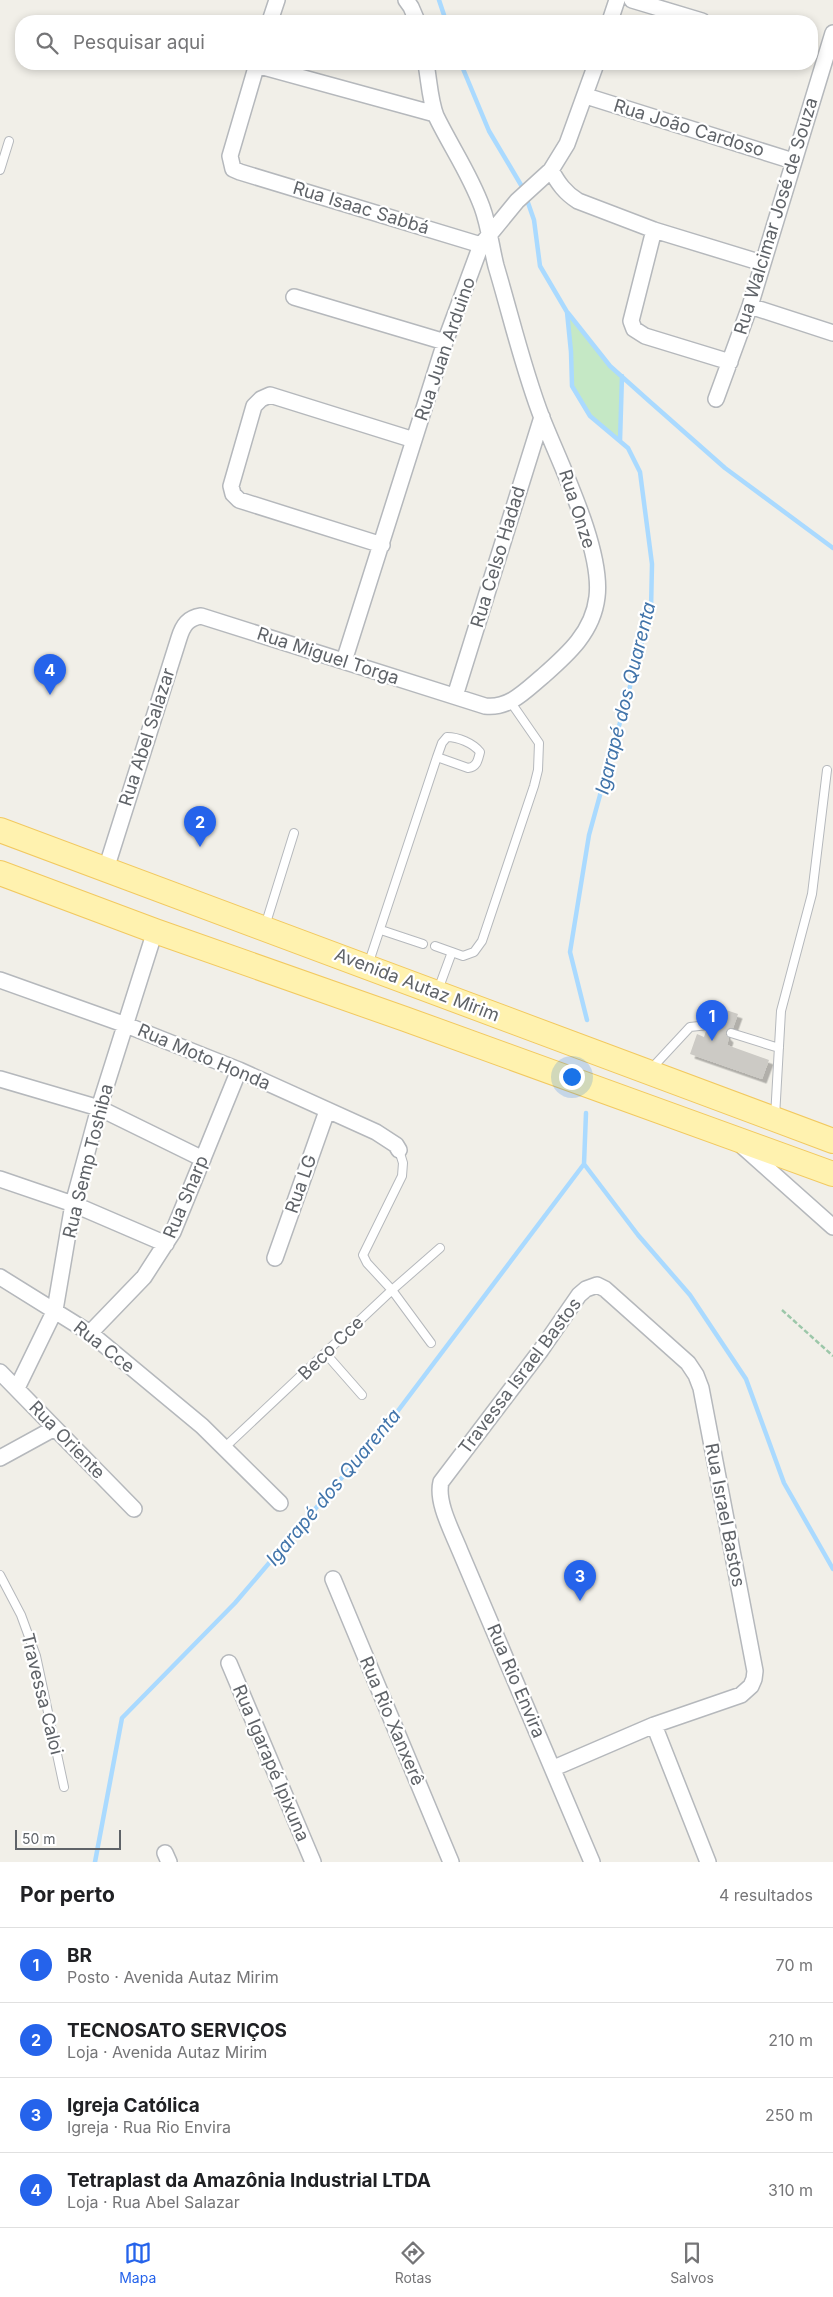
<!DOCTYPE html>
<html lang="pt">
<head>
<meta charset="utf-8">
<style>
	body { margin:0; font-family:Inter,sans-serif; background:#f2f2f2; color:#202124 }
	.scale { position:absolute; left:15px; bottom:12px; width:106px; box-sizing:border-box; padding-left:5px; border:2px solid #5f6368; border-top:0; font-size:14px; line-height:18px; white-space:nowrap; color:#5f6368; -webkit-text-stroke:4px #fff; paint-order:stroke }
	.you { position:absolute; left:571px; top:1076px; width:18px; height:18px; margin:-12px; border:4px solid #fff; border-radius:50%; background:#1a73e8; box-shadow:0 0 0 8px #1a73e833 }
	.badge { display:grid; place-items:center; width:32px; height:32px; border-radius:50%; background:#2563eb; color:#fff; font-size:16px; font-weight:700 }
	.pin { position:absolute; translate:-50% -41px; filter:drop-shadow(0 1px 2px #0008) }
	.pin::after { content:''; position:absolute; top:26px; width:18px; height:15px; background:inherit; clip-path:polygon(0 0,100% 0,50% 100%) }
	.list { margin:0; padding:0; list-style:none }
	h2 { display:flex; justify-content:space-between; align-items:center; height:65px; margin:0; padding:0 20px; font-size:21px }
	h2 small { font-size:16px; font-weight:400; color:#757577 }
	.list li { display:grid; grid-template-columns:32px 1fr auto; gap:15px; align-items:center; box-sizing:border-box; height:75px; padding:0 20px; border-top:1px solid #e0e0e0 }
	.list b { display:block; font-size:19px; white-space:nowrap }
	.list p { margin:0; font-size:16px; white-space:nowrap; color:#757577 }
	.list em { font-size:16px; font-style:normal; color:#757577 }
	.icon { flex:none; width:28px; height:28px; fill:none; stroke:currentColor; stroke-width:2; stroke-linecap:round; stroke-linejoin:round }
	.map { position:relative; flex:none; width:833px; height:1862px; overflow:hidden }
	.search { position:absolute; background:#fff; box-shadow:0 2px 8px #0003; left:15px; right:15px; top:15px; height:55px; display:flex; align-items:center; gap:12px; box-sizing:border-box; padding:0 18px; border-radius:20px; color:#757577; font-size:19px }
	.sheet { height:365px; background:#fff }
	nav { display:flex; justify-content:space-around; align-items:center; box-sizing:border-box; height:70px; border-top:1px solid #e0e0e0; background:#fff; font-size:14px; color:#757577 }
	nav a { display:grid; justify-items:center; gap:2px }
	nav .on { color:#2563eb }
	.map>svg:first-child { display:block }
	.green { fill:#c5e8c5 }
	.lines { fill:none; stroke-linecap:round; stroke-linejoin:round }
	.stream { stroke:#aadaff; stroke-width:4.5 }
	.building { fill:#cccac5; filter:url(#shadow) }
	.lane-casing { stroke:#b5b8bc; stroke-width:10 }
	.street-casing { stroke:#b5b8bc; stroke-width:18 }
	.primary-casing { stroke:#f2c960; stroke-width:26 }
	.path { stroke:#9cc7a9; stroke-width:2.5; stroke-dasharray:5 2.5; stroke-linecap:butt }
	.lane { stroke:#fff; stroke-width:8 }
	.street { stroke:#fff; stroke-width:15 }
	.primary { stroke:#fff2af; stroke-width:24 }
	.labels { text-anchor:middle; stroke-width:4.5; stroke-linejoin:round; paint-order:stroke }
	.street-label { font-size:18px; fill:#5f6368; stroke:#fff }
	.water-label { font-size:19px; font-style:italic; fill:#4174aa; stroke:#fff }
</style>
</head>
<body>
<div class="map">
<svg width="833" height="1862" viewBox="0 0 833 1862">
	<defs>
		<filter id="shadow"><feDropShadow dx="4.5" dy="4.5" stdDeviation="0" flood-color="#0004"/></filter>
	</defs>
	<rect width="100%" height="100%" fill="#f1efe8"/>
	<path class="green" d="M567,312L610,366L622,376L620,441L590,416L572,386L571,352Z"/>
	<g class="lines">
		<path class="stream" d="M439,0L446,21
			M461,64L489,131L524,190
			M526,197L534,220L540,266L567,312L571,352L572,386L590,416L628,448L640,472L652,564L651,610L589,835L570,952L587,1020
			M568,313L610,366L648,400L725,468L833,548
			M620,441L622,376
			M584,1164L638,1235L690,1295L746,1379L784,1483L833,1569
			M95,1862L122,1718L235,1603L391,1420L584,1164L586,1113"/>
	</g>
	<path class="building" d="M714,1006L738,1014L733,1028H729L726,1031V1035L729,1038L727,1045L769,1060L762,1079L690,1054L697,1034L704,1037L706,1031L713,1028V1022L710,1020Z"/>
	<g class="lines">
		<g class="lane-casing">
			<path id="lane" d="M0,170L9,141
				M265,926L294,833
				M381,930L423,944
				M435,946L463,956L474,952L482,941L534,786L538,770L539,743L510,701
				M368,965L437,757L442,743L447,737C458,737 473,743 480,752C478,760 477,767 468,768L437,757
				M438,990L452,952
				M731,1033L779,1048
				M651,1069L690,1027L708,1025
				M775,1117L781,1011L812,894L827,770
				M399,1150L403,1163L402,1176L363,1255L367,1263L392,1290L431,1343
				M326,1354L362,1395
				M224,1448L392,1290L440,1248
				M0,1575L21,1615L36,1656L64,1787"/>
		</g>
		<g class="street-casing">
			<path id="street" d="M406,0L411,7L417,21
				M632,0L702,21
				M270,21L277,0
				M610,21L617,0
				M257,64L230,156L233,169L240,172L481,245
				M256,65L435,114
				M586,96L793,161
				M551,170C558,183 565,193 578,201L654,230L762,263
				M654,230L631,321L634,329L645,336L730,362
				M294,297L445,342
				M750,306L833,333
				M716,399L750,306L833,33
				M382,545L239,500L233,494L231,486L254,406L261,399L270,395L414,440
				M344,661L445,342L481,245L517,201L551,170L567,144L596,64
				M455,696L542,417
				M106,869L179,638C183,625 188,618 201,616L485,706C509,709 525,691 543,676C568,654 593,632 597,597C603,549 560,464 542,418C523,369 511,316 496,266C491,246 489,226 482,207C470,174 451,147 436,116C430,101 429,80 426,64
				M0,980L126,1025L239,1070L376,1132L396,1145L399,1150
				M0,1079L99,1108L203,1159
				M741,1145L833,1227
				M0,1179L73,1204L166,1244
				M275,1258L327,1111
				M0,1277L90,1333L202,1426L280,1503
				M90,1333L144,1277L173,1232L239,1070
				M0,1372L134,1509
				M17,1388L55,1310L73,1204L99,1108L155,931
				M0,1458L53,1429
				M333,1579L451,1862
				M229,1663L313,1862
				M654,1725L708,1862
				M554,1768L654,1725L741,1695L751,1686L754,1679L755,1671L701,1388L696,1375L688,1363L605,1289L597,1285L586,1289L579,1295L541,1350L441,1482C436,1502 452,1531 460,1551L592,1862
				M165,1853L169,1862"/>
		</g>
		<g class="primary-casing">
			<path id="primary" d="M0,830L833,1141
				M0,873L155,931L405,1019L833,1174"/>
		</g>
		<path class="path" d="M782,1310L833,1356"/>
		<use href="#lane" class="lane"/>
		<use href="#street" class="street"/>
		<use href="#primary" class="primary"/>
	</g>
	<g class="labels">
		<g class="street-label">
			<text transform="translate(689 128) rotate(17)" y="6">Rua João Cardoso</text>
			<text transform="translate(361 208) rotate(17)" y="6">Rua Isaac Sabbá</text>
			<text transform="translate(776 216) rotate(-73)" y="6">Rua Walcimar José de Souza</text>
			<text transform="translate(445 349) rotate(-71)" y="6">Rua Juan Arduino</text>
			<text transform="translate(577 509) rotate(72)" y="6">Rua Onze</text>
			<text transform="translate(498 557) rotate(-73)" y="6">Rua Celso Hadad</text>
			<text transform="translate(328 656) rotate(18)" y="6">Rua Miguel Torga</text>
			<text transform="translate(147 737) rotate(-72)" y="6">Rua Abel Salazar</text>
			<text transform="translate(417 985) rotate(21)" y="6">Avenida Autaz Mirim</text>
			<text transform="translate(204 1057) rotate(23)" y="6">Rua Moto Honda</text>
			<text transform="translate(88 1161) rotate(-76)" y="6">Rua Semp Toshiba</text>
			<text transform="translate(301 1184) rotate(-71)" y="6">Rua LG</text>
			<text transform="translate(186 1197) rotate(-67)" y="6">Rua Sharp</text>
			<text transform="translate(104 1347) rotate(38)" y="6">Rua Cce</text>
			<text transform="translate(331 1348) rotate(-44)" y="6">Beco Cce</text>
			<text transform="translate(520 1376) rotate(-53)" y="6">Travessa Israel Bastos</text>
			<text transform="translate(67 1440) rotate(46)" y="6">Rua Oriente</text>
			<text transform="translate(725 1515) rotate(79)" y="6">Rua Israel Bastos</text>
			<text transform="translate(516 1681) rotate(67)" y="6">Rua Rio Envira</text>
			<text transform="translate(42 1694) rotate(76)" y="6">Travessa Caloi</text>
			<text transform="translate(392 1721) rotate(67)" y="6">Rua Rio Xanxerê</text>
			<text transform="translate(271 1763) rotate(67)" y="6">Rua Igarapé Ipixuna</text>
		</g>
		<g class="water-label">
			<text transform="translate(625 698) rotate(-76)" y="7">Igarapé dos Quarenta</text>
			<text transform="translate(333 1487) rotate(-50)" y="7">Igarapé dos Quarenta</text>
		</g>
	</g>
</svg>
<div class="scale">50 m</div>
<div class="you"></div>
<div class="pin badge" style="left:712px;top:1041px">1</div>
<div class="pin badge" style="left:200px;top:847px">2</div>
<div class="pin badge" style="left:580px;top:1601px">3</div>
<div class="pin badge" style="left:50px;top:695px">4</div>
<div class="search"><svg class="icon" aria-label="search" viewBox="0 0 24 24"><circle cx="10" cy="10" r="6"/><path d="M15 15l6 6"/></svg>Pesquisar aqui</div>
</div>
<section class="sheet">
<h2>Por perto<small>4 resultados</small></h2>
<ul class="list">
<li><span class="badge">1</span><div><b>BR</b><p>Posto · Avenida Autaz Mirim</p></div><em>70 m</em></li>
<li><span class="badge">2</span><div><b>TECNOSATO SERVIÇOS</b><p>Loja · Avenida Autaz Mirim</p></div><em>210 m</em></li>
<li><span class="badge">3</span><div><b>Igreja Católica</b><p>Igreja · Rua Rio Envira</p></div><em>250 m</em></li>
<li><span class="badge">4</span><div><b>Tetraplast da Amazônia Industrial LTDA</b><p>Loja · Rua Abel Salazar</p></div><em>310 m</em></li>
</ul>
</section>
<nav>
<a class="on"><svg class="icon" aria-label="map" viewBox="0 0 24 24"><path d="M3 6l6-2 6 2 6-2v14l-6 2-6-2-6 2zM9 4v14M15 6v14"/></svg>Mapa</a>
<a><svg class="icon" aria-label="directions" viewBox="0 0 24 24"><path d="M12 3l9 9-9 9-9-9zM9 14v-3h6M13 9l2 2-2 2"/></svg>Rotas</a>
<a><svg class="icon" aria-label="saved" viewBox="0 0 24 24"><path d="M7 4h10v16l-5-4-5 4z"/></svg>Salvos</a>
</nav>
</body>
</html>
